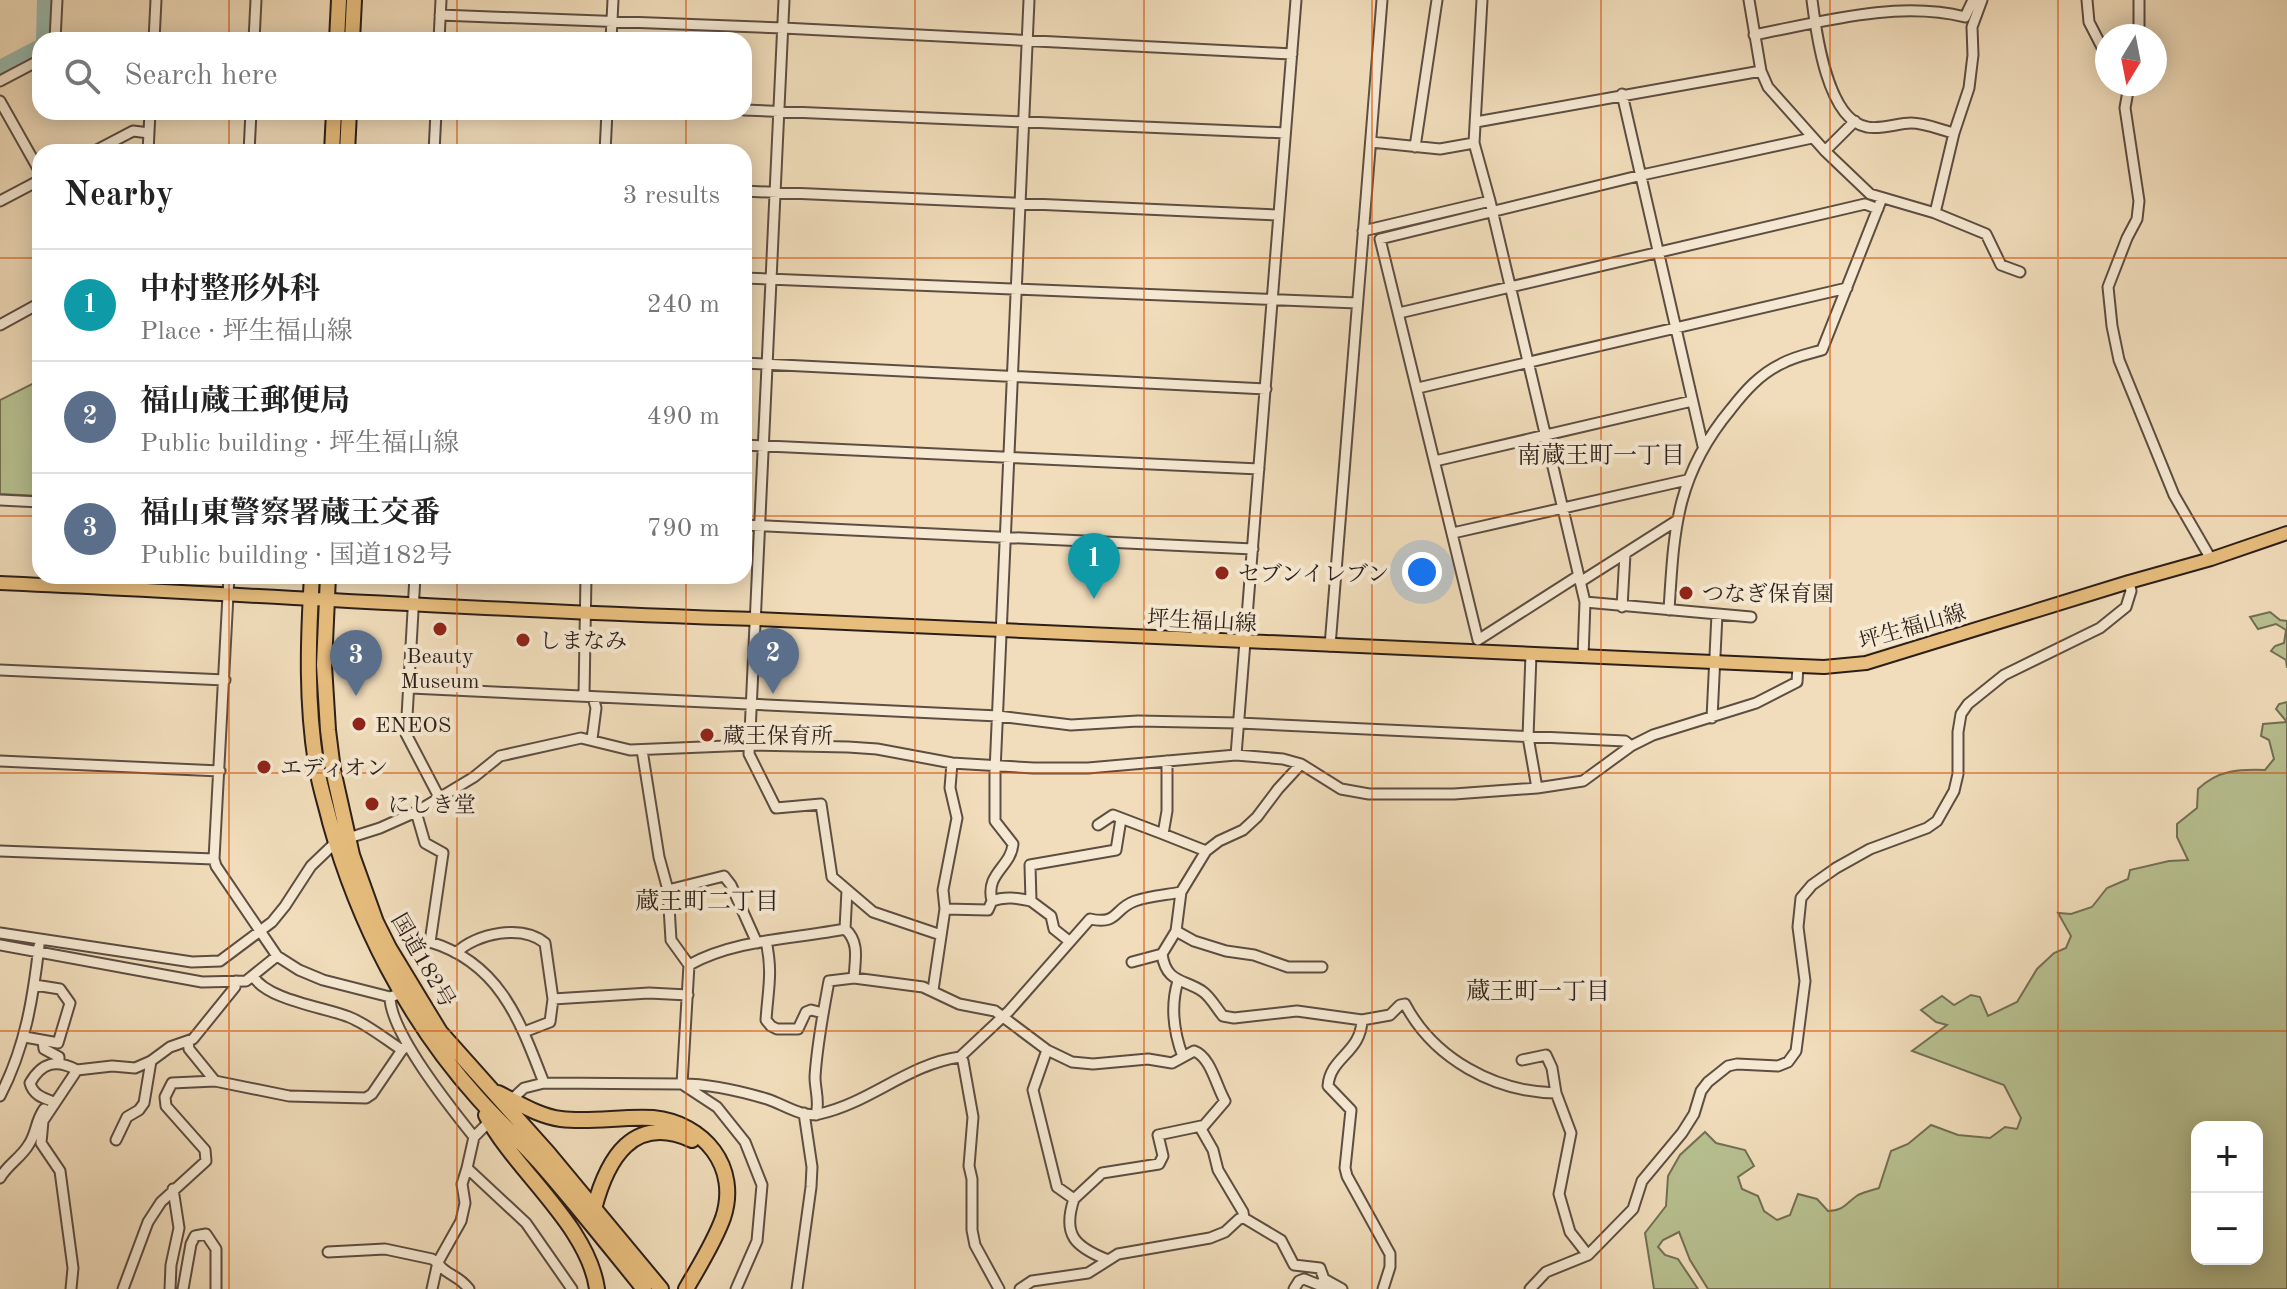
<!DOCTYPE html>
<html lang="en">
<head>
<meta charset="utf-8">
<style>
	body { margin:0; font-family:"Old Standard TT","Noto Serif JP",serif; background:#f6f6f6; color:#222 }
	.controls { position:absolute; right:24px; bottom:24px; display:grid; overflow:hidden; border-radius:16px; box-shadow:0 4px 20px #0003 }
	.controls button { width:72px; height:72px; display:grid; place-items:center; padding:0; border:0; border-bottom:2px solid #e0e0e0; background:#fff; color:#222; font:40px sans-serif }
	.compass { position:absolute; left:2095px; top:24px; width:72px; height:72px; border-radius:50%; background:#fff; box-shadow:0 4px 20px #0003; rotate:190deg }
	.you { position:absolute; left:1422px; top:572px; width:28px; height:28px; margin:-20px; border:6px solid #fff; border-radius:50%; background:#1a73e8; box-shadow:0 0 0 12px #1a73e833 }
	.badge { display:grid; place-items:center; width:52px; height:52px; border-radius:50%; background:#2563eb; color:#fff; font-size:26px; font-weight:700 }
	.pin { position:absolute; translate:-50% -66px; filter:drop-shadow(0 2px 4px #0008) }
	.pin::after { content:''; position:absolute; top:42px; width:28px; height:24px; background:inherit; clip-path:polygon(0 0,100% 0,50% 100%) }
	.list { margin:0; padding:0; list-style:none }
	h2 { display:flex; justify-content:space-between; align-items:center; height:104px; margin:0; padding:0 32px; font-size:34px }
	h2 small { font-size:26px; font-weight:400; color:#767676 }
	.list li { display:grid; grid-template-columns:52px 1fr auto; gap:24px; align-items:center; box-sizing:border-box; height:112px; padding:0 32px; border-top:2px solid #e0e0e0 }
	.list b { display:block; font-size:30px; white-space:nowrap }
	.list p { margin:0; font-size:26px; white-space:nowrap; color:#767676 }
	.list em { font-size:26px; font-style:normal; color:#767676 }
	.icon { flex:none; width:44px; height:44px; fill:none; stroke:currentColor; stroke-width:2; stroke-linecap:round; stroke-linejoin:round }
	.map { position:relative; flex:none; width:2287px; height:1289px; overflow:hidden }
	.search { position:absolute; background:#fff; box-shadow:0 4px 20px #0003; left:32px; top:32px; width:720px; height:88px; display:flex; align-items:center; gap:20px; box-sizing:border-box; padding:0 28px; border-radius:24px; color:#767676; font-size:30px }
	.panel { position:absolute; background:#fff; box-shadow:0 4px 20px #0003; left:32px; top:144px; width:720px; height:440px; border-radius:24px }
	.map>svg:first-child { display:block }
	.green { fill:#b8c191; stroke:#727055; stroke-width:2; fill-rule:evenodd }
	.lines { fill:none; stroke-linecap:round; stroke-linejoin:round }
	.river { stroke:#9bbcb0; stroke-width:16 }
	.minor-casing { stroke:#5d4e42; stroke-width:13 }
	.major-casing { stroke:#2c1f19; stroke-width:16 }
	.highway-casing { stroke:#2c1f19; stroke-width:18 }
	.minor { stroke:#f6e9d3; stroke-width:9 }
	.major { stroke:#e8be7e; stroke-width:12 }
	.highway { stroke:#e8be7e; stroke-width:14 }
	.grid { fill:none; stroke:#d5530d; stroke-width:2; stroke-opacity:0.55 }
	.poi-dot { fill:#8f2418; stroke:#f6e9d3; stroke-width:3 }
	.labels { text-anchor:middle; stroke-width:8; stroke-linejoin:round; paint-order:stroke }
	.poi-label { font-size:22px; fill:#2c1f19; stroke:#f6e9d3; text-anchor:start }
	.street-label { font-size:22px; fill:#2c1f19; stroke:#f6e9d3 }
	.neighbourhood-label { font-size:24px; fill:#2c1f19; stroke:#f6e9d3 }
</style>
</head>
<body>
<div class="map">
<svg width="2287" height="1289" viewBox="0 0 2287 1289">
	<rect width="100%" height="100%" fill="#f1ddbb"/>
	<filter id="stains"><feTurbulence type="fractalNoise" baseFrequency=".0025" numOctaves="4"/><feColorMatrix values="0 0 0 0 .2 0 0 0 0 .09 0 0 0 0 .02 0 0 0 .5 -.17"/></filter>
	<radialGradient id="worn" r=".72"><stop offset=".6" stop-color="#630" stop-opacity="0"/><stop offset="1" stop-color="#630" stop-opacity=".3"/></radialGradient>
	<path class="green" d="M40,380V496L0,494V400Z
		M2270,612L2280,620L2287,621V668L2286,660L2271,651L2275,646L2284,643L2286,630L2276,624L2258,629L2250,617Z
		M2287,702V1289H1708L1690,1260L1679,1232L1663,1240L1658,1247L1665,1255L1678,1259L1698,1289H1654L1645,1233L1666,1206L1668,1176L1680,1155L1705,1132L1716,1143L1745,1150L1754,1166L1738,1177L1742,1189L1758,1196L1764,1211L1777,1220L1790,1215L1798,1194L1817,1199L1828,1211C1844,1211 1846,1203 1858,1195C1864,1192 1872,1190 1879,1188L1891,1151L1908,1144L1931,1125L1958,1135L1990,1138L2005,1127L2017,1129L2021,1118L2004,1085L1912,1051L1947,1025L1936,1022L1921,1010L1942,996L1954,1005L1971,995L1980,997L1988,1016L2017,1002L2037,969L2054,953L2066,948L2071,936L2058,913L2071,914L2092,907L2107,888L2128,879L2130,870L2169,861L2188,860L2177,837V824L2197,808L2198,789C2218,770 2239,769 2265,770L2274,759L2269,740L2261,736L2263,724L2287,722L2276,709L2279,704ZM2257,1127V1259H2197V1127Z"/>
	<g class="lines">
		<path class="river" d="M44,40L45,0
			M0,68L40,47"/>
		<g class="minor-casing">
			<path id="minor" d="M784,0L749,754L776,808L821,804L832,877L873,912L941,935
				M1749,0L1761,71L1768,87L1825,151L1870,194L1935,213L1986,234L2001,265L2020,272
				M1812,0C1816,32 1827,120 1867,127C1881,130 1898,123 1911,123C1925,123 1941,130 1954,133
				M2087,0L2089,22L2107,57
				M440,15L783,28L1292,54
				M1754,35C1821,22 1897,0 1965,17L1973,0
				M2139,36V0
				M55,40L57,0
				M154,40L156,0
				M254,40L256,0
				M439,40L441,0
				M611,40L613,0
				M0,81L40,60
				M2126,84L2128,91L2125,108L2139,201L2137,219L2127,238L2108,287L2112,326L2119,360L2174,495L2211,559
				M1622,94L1703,446
				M0,101L40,172
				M744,110L1285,133
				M1476,122L1761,71
				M1371,142L1440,149L1474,143
				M1415,147L1437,0
				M1825,151L1855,121
				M93,152L133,131L149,133
				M148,152L150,112
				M249,152L251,112
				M434,152L436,112
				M605,152L607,112
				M744,191L1278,215
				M0,201L40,180
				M1490,201L1585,602
				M1935,213L1954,133L1969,88L1973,55L1972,27L1982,0
				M1363,231L1490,201L1474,143L1482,0
				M744,278L1357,303
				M1399,313L1865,204L1878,209
				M0,325L40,303
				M744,363L1266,389
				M1418,388L1847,288
				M744,445L1259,469
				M1435,461L1692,401
				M0,500L40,502
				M744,525L1253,549
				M1453,533L1687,480
				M229,576L214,859L216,866L277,956L299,970L323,980L390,997L402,993
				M415,576L406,734L440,799
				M1578,576L1478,640L1380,239L1642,175L1812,138
				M1580,582L1676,521
				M1622,607L1625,554
				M1669,610C1674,529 1676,475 1731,409C1745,391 1760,374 1781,364C1793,357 1808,354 1822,350L1882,198
				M1330,646L1382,0
				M1531,654L1528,737L1537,788
				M1583,657L1585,602L1751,617
				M0,670L225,680
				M411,688L998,716L1071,725L1138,721L1239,723L1625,741L1631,746
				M584,696L586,576
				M1712,718L1717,614
				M592,739L596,708L593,697
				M642,750L659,857L668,890L671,940L689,965L682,1084C710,1084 740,1091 767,1099C783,1104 802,1118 819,1114C870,1103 908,1064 960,1057L963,1061L973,1117L969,1166L972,1179V1230L975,1245L999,1289
				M1236,755L1296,0
				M0,761L220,771
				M1167,761V811L1163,834L1206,851
				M416,812L425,843L443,853L430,942C500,963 520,1021 544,1083
				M1098,825L1113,815L1163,834
				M0,851L214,859
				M668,890L724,876L731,885L757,943
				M992,901C985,873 1011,867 1013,844L995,821V771L1029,0
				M945,909L988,910L992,901C1005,896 1017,898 1031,901
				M845,929C860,942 855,960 854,978
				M1176,931L1194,941L1226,951L1254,955L1288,967H1322
				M0,933L192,962L220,961L272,922L285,906L311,866L336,842L380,828L416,812L474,777L500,756L581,738L630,750L751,745L848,747L877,749L952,763L1034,768H1088L1236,755L1283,759L1301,764L1341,789L1369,794H1454L1537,788L1583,781L1631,746L1653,735L1756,703L1797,682L1798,667
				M766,941C773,973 768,989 766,1020L771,1026L777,1029H798L806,1012L811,1010L823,1013
				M1069,941L1054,929L1051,916L1031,901L1030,865L1116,850L1121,819
				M0,945L202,982L246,981L277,956
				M456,953C476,933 522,924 545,943L553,999L550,1022L524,1032
				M1162,954C1166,983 1184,979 1202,991C1210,996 1217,1009 1223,1016L1234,1018L1297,1011L1362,1020
				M1132,962L1162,954L1176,931L1181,892L1206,851L1219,841L1243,830L1257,817L1278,789L1301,764
				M689,965C736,939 794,939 845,929L847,890
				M253,976C267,1000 324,1007 349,1017C367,1024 385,1039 402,1050
				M1178,981C1170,1007 1174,1033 1183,1057
				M933,990L945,909L943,890L957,818L950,788L952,763
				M390,997C390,1032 450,1107 474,1137L467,1168L526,1223L572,1289
				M553,999L649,993L688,995
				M25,1037L58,1043L70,1003L60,989L35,985
				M43,1041L44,1049L59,1057V1063
				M188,1041L189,1049L215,1081
				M1047,1050L1033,1090L1057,1187L1074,1199C1062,1235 1075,1247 1108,1260
				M960,1057L1009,1011L1090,919C1119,925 1113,909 1135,901C1149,896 1166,895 1181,892
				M1522,1060L1546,1055L1552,1068L1556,1093L1571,1133L1559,1194L1570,1232L1588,1255
				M0,1096C25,1048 33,999 39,946
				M54,1102C43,1098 33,1095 30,1083C42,1062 56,1059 77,1070
				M509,1102L524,1088L544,1083L682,1084L717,1107L745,1142L762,1185L757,1241L736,1289
				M816,1115C820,1102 815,1090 815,1077C817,1044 823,1013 829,981L854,978L923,987L959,1004L995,1011L1047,1050L1072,1062L1093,1064L1148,1059L1172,1063L1194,1051C1211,1057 1216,1086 1225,1101L1201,1129L1213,1150L1218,1170L1243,1212L1244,1218
				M474,1137L493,1118
				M116,1140L127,1117L139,1110L144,1103L151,1061
				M0,1178C7,1165 22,1157 29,1144C37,1132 35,1122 44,1109
				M1074,1199L1102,1173L1159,1164L1163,1156L1158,1135L1201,1126
				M328,1252L385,1249L432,1259C436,1261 439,1265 442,1268C452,1277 459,1276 469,1289
				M1324,1279L1342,1289
				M71,1289L73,1268L60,1171L41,1143L43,1121L77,1070L112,1066L135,1068L151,1061L170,1047L193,1039L235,987L236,981
				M123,1289L148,1222L161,1202L206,1161L205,1150L166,1106L165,1097L172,1083L215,1081L289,1096L366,1098L372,1094L402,1050L408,1045
				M170,1289L171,1265L179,1228L173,1189
				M183,1289L191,1244L195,1236L206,1234L216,1249V1289
				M432,1289L438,1262L461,1221L465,1203L462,1184L467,1168
				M797,1289L811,1187L812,1167L804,1113
				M1020,1289L1032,1281L1088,1273L1118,1254L1210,1238L1225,1232L1239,1219L1244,1218L1281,1240L1294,1265L1320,1268L1324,1279L1321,1284
				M1294,1289L1299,1281L1304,1279L1329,1289
				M1383,1289L1390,1267V1254L1347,1176L1345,1168L1351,1110L1328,1086C1330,1057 1361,1053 1362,1020L1390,1015L1400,1005L1405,1004C1434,1059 1495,1092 1556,1093
				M1530,1289L1546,1272L1588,1255L1633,1209L1642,1181L1682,1133L1694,1114L1701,1091L1708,1082L1728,1066L1737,1064L1778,1066L1788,1062L1796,1051L1805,981L1798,927L1801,898L1812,885L1836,868L1870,849L1927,828L1937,821L1954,791L1958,774V732L1961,714L1968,704L2004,675L2100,628L2126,607L2131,591L2129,582"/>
		</g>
		<g class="major-casing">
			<path id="major" d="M0,583C252,594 504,612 756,619L1824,667L1866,663L2129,582L2211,559L2287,533"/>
		</g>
		<g class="highway-casing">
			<path id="highway" d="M337,40L339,0
				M352,40L354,0
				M332,152L334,112
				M347,152L349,112
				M312,576C308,641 306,705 317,769C320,787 326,805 330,822C358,922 407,1019 477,1097C497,1120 520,1140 540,1163C576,1204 610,1247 644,1289
				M328,576L324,665L328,730L333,770L352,855L376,922L389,948L440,1032L548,1153L661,1289
				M498,1093C519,1103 538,1116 561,1119C591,1123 622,1116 653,1118C704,1123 740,1167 723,1218C714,1243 699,1266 686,1289
				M486,1115C515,1171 588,1225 597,1289
				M594,1209C607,1159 633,1113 692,1140"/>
		</g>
		<use href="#minor" class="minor"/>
		<use href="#major" class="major"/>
		<use href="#highway" class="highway"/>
	</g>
	<path class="grid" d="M229,0V40M457,0V40M686,0V40M915,0V1289M1144,0V1289M1372,0V1289M1601,0V1289M1830,0V1289M2058,0V1289M229,112V152M457,112V152M686,112V152M0,258H40M744,258H2287M0,516H40M744,516H2287M229,576V1289M457,576V1289M686,576V1289M0,773H2287M0,1031H2287"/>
	<g class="poi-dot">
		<circle cx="1222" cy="573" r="8"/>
		<circle cx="1686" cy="593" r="8"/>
		<circle cx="440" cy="629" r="8"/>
		<circle cx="523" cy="640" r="8"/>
		<circle cx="359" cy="724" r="8"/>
		<circle cx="707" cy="735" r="8"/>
		<circle cx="264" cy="767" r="8"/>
		<circle cx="372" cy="804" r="8"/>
	</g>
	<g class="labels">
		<g class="poi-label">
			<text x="1238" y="581">セブンイレブン</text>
			<text x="1702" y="601">つなぎ保育園</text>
			<text x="539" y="648">しまなみ</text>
			<text x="440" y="663" text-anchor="middle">Beauty<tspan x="440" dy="25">Museum</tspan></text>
			<text x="375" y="732">ENEOS</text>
			<text x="723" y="743">蔵王保育所</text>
			<text x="280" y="775">エディオン</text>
			<text x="388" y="812">にしき堂</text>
		</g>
		<g class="street-label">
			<text transform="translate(1202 620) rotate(3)" y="8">坪生福山線</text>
			<text transform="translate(1912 626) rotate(-16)" y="8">坪生福山線</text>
			<text transform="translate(424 960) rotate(60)" y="8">国道182号</text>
		</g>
		<g class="neighbourhood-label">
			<text x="1601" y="463">南蔵王町一丁目</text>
			<text x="707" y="909">蔵王町二丁目</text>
			<text x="1538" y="999">蔵王町一丁目</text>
		</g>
	</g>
	<rect width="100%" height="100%" filter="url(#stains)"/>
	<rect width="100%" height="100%" fill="url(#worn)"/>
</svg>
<div class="controls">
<button>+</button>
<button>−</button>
</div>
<svg class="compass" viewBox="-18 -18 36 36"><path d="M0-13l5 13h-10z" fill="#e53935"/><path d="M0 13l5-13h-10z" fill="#767676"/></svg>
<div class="you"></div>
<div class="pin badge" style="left:1094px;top:599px;background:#0f9aa8">1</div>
<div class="pin badge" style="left:773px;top:694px;background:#5c6f8a">2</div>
<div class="pin badge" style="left:356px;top:696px;background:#5c6f8a">3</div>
<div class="search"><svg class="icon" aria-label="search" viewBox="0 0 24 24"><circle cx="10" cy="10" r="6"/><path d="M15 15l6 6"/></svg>Search here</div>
<section class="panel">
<h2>Nearby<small>3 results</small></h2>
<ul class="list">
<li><span class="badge" style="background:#0f9aa8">1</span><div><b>中村整形外科</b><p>Place · 坪生福山線</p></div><em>240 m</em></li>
<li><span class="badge" style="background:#5c6f8a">2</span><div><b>福山蔵王郵便局</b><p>Public building · 坪生福山線</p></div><em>490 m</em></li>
<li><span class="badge" style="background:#5c6f8a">3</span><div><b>福山東警察署蔵王交番</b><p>Public building · 国道182号</p></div><em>790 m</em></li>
</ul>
</section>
</div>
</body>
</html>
